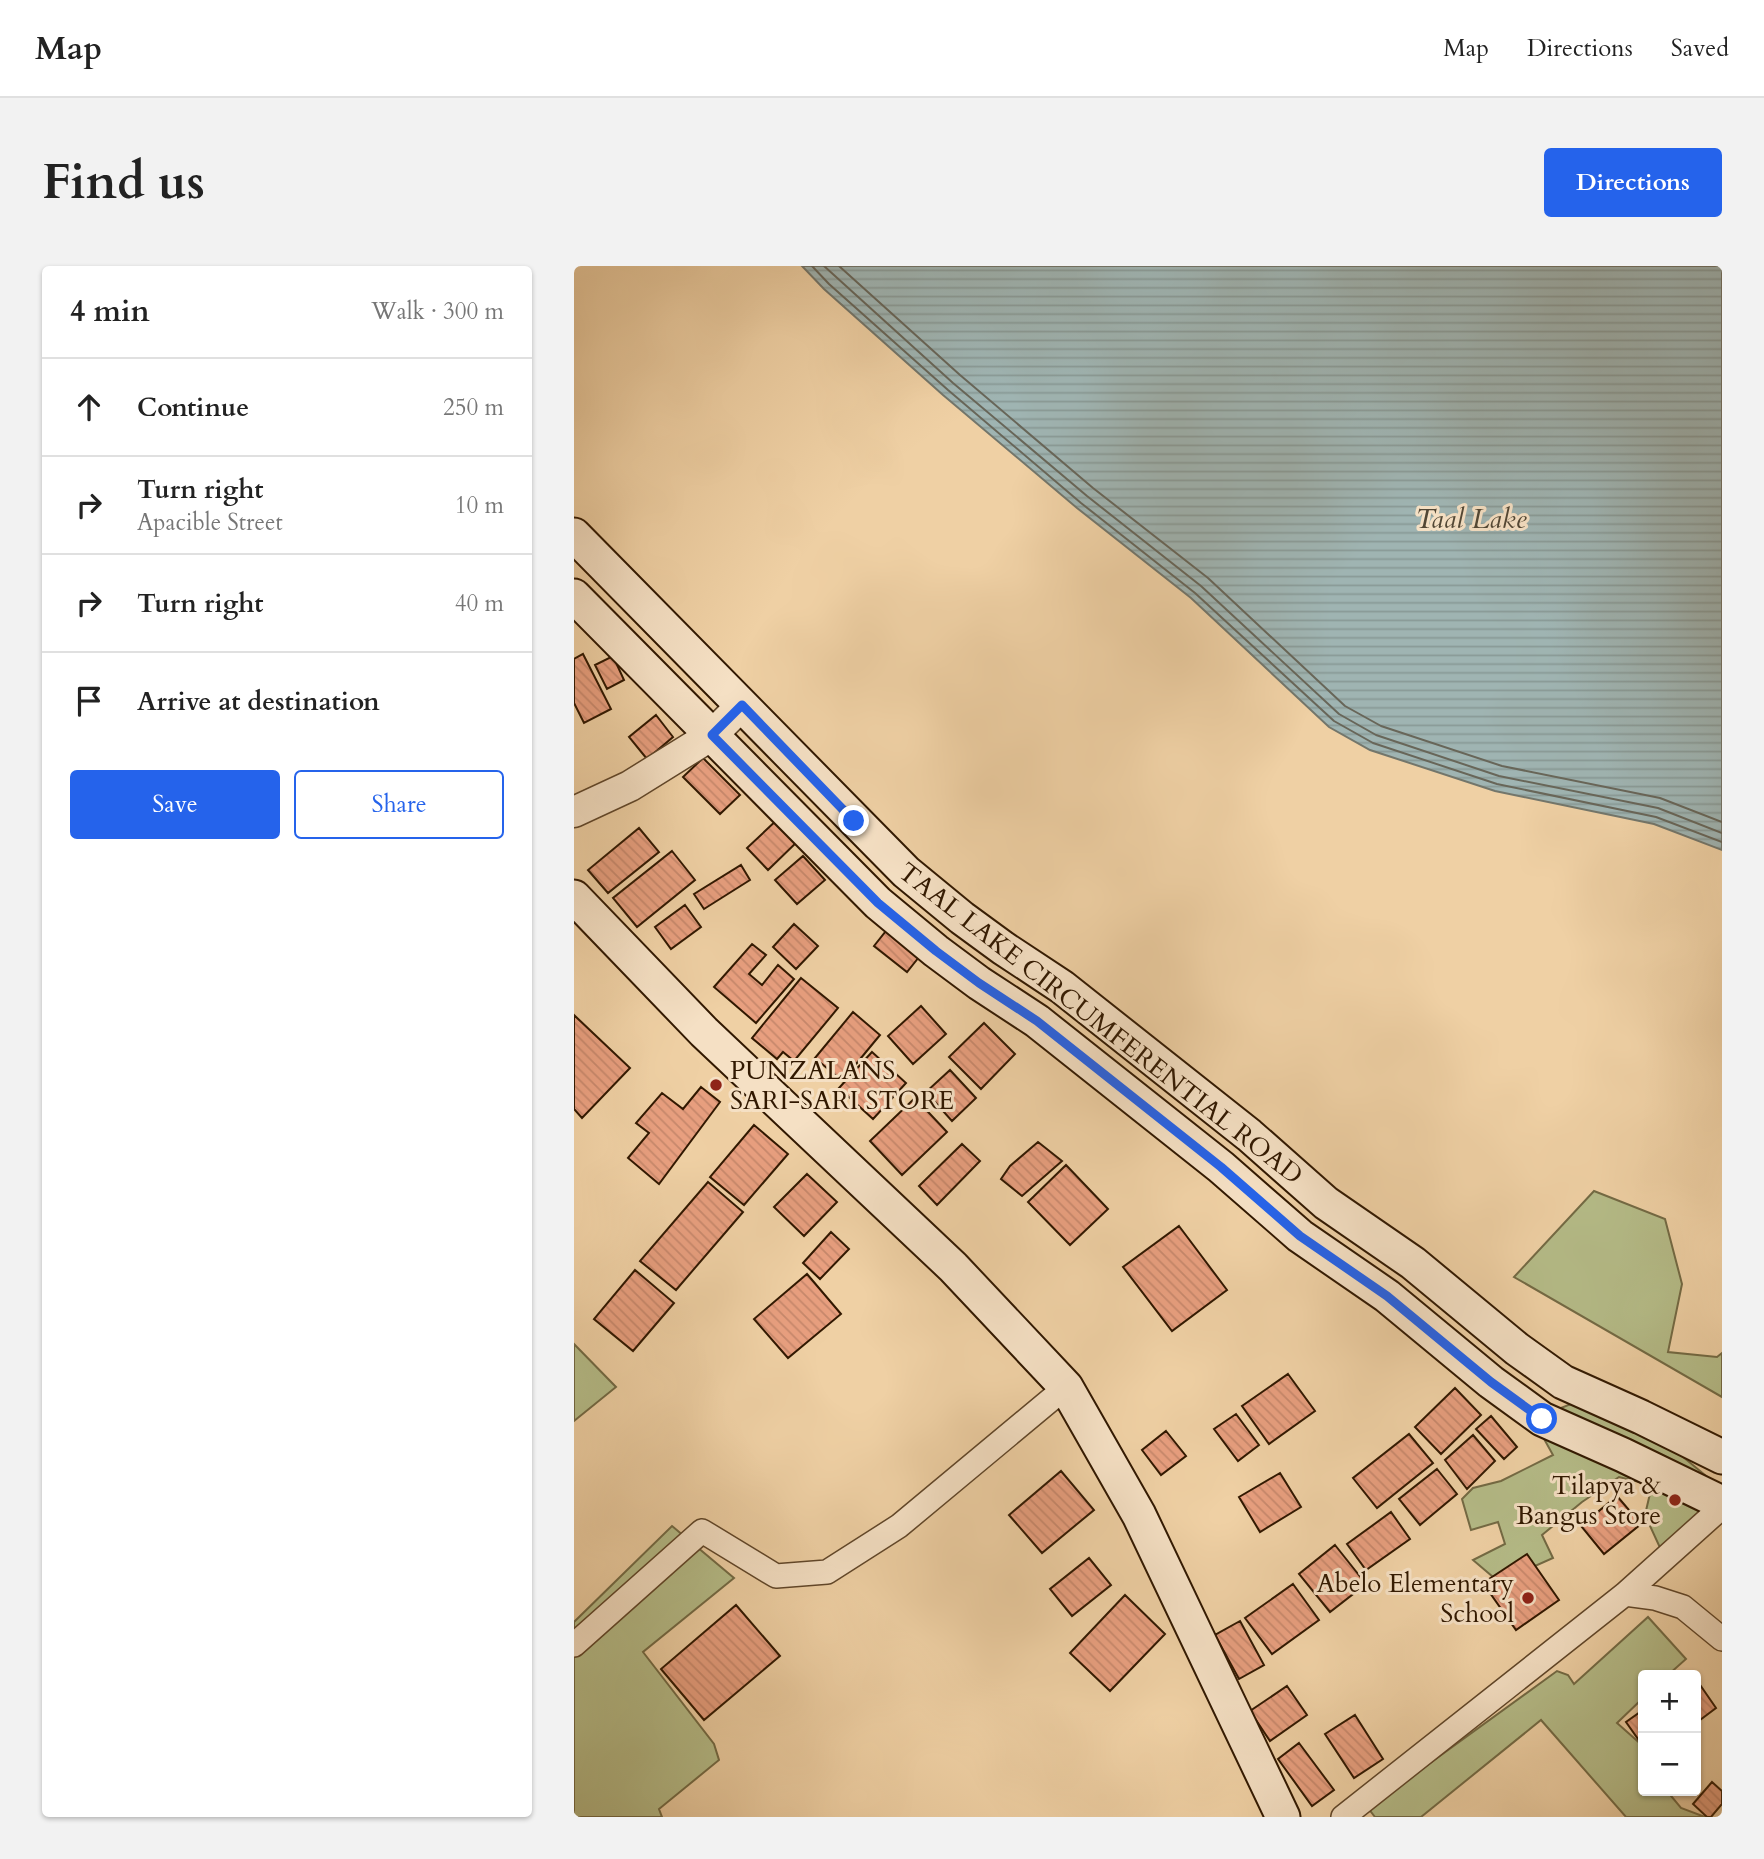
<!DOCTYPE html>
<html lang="en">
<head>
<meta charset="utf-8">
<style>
	body { margin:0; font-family:Cardo,serif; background:#f2f2f2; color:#222 }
	.controls { position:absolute; right:21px; bottom:21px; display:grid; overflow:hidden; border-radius:7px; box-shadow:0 2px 5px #0004 }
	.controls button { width:63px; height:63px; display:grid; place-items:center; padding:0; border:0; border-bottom:2px solid #e0e0e0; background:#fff; color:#222; font:35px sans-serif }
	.stop { position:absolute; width:21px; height:21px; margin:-16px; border:5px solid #2563eb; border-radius:50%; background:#fff }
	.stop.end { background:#2563eb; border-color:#fff; box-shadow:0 2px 7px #0008 }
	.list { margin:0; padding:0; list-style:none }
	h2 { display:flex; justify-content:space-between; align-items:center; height:91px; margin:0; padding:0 28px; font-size:30px }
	h2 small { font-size:23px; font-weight:400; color:#767676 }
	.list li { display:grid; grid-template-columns:46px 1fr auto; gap:21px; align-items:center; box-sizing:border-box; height:98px; padding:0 28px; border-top:2px solid #e0e0e0 }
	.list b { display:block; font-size:26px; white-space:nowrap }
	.list p { margin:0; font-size:23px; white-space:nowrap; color:#767676 }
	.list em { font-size:23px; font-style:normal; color:#767676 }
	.actions { display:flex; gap:14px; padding:21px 28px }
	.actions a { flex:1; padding:16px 0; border:2px solid #2563eb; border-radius:7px; text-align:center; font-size:24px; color:#2563eb }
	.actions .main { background:#2563eb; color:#fff }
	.icon { flex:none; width:38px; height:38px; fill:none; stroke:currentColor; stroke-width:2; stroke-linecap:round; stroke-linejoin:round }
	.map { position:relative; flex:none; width:1148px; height:1551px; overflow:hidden; border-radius:7px }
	header { display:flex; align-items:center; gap:42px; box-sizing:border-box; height:98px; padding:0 35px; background:#fff; border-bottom:2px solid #e0e0e0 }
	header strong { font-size:33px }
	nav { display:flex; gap:38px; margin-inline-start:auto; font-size:24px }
	.intro { display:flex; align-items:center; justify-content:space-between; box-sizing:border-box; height:168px; padding:0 42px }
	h1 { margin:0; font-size:49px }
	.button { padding:18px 32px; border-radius:7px; background:#2563eb; color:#fff; font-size:24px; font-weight:700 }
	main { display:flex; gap:42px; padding:0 42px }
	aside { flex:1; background:#fff; border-radius:7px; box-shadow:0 2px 5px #0004 }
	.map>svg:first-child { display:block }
	.green { fill:#b5bc88; stroke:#736a44; stroke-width:2 }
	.water { fill:url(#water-rules); stroke:#73766b; stroke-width:2 }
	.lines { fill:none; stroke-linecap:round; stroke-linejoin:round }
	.shore { stroke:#686659; stroke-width:2 }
	.building { fill:url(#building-back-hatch); stroke:#311800; stroke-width:2 }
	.minor-casing { stroke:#604629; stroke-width:26 }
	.tertiary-casing { stroke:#604629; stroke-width:33 }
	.secondary-casing { stroke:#311800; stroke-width:37 }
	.minor { stroke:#f5e0c4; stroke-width:23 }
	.tertiary { stroke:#f5e0c4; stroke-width:30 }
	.secondary { stroke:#f5e0c4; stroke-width:33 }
	.route { stroke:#2563eb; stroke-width:9 }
	.poi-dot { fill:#8f2418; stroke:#f5e0c4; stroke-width:2.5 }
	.labels { text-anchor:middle; stroke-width:6; stroke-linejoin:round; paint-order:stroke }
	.street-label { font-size:26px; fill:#311800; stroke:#f5e0c4 }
	.poi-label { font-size:26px; fill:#311800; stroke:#f5e0c4; text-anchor:end }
	.water-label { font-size:28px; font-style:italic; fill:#524735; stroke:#f5e0c4 }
</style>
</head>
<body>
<header>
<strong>Map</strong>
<nav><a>Map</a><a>Directions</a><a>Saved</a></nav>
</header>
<div class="intro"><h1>Find us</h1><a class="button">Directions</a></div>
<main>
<aside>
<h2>4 min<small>Walk · 300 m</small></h2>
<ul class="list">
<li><svg class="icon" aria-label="ahead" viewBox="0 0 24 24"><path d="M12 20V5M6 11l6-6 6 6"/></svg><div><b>Continue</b></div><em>250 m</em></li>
<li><svg class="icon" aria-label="right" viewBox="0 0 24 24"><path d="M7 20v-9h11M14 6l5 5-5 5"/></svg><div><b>Turn right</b><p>Apacible Street</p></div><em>10 m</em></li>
<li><svg class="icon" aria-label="right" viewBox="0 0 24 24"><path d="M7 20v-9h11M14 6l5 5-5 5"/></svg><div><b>Turn right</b></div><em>40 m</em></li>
<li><svg class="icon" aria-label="arrive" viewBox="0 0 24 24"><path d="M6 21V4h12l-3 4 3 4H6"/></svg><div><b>Arrive at destination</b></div></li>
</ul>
<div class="actions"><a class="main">Save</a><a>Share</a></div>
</aside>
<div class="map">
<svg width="1148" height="1551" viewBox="0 0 1148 1551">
	<defs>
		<pattern id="water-rules" width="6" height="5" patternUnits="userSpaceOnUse" patternTransform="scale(1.75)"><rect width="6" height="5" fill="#9fb4b2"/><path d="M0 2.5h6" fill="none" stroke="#899a97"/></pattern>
		<pattern id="building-back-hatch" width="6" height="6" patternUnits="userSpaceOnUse" patternTransform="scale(1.75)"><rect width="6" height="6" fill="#e89f7f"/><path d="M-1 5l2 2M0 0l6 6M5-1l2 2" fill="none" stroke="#c7886c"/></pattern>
	</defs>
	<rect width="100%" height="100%" fill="#efd0a4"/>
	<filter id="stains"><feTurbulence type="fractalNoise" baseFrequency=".00286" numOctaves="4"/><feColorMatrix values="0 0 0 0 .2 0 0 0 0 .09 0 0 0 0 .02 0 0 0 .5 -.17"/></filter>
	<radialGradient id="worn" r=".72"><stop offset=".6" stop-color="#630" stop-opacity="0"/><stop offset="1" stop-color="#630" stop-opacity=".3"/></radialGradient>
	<path class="green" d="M1020,925L1091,953L1108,1018L1094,1086L1143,1091L1148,1087V1131L940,1011Z
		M0,1078L42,1121L0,1155Z
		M1022,1128L1058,1149L1148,1223L1088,1286L1071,1249L1078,1219L1045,1211L1008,1236L968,1269L979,1292L925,1316L899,1294L931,1278L924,1256L897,1264L888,1233L899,1222L927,1215L979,1189L959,1153Z
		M98,1260L160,1312L69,1386L140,1478L145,1494L85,1543L88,1551H0V1356Z
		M1074,1351L1112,1393L1094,1409H1069V1432L1043,1457L1069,1480V1525H1093L1107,1542L1131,1551H1052L967,1454L847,1551H801L794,1542L983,1405L994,1409L1000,1418Z"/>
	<path class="water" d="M228,0H1148V584L1080,558L921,525L796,484L755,461L617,332L503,242L369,129L250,23Z"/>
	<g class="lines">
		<path class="shore" d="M238,0L255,18L374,124L507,237L621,327L760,455L799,477L923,518L1082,551L1148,576
			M250,0L379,117L513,230L627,320L765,448L802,469L925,510L1084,542L1148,567
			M265,0L386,109L519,222L634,312L771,440L807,460L928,500L1086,532L1148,556"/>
	</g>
	<path class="building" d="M9,388L37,443L10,457L0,437V393Z
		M39,390L50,414L33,423L21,399Z
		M82,449L99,471L73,493L55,471Z
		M129,492L166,529L146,548L109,511Z
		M206,551L226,573L194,604L173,582Z
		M65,562L85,586L34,627L14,604Z
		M98,585L121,614L63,661L39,632Z
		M229,590L251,614L223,638L201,614Z
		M167,599L176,614L130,643L120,628Z
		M111,639L127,661L97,683L81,661Z
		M220,658L244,680L222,703L199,681Z
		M312,665L345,691L333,706L300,680Z
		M178,678L192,689L175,708L188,719L204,699L220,713L182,757L140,721Z
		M227,712L264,742L220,795L209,786L203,793L178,772Z
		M347,740L372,768L339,798L314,770Z
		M279,746L306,769L268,815L241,792Z
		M0,749L56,802L8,852L0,843Z
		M410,757L441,788L407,823L375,791Z
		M298,786L332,817L299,853L265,822Z
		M376,804L402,832L378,855L352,826Z
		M127,821L146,836L85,918L54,892L75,867L62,857L88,827L109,843Z
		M341,832L373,866L328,909L296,875Z
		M180,859L214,888L170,939L136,911Z
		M464,876L488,895L448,930L427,913L436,900Z
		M388,878L406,895L363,939L345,920Z
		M492,899L534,943L496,979L454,936Z
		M233,908L263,936L230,970L200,941Z
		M134,916L169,946L102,1024L66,995Z
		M605,960L653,1024L598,1065L549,1001Z
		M257,966L275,983L246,1013L229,997Z
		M61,1004L100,1037L59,1085L20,1053Z
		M233,1008L267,1048L214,1092L180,1053Z
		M714,1108L741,1145L695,1178L668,1140Z
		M881,1122L907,1149L867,1188L841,1161Z
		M662,1148L685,1179L664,1195L640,1163Z
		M917,1150L943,1181L930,1193L902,1163Z
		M592,1165L612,1190L587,1209L568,1184Z
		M835,1168L859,1197L803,1242L779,1212Z
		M899,1169L921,1195L893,1223L871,1194Z
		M863,1203L883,1228L846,1259L825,1233Z
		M487,1205L520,1244L468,1287L435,1249Z
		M706,1207L727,1241L686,1266L665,1231Z
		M1043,1230L1067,1258L1030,1288L1007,1260Z
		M817,1246L836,1273L792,1304L773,1278Z
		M761,1279L792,1318L756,1346L725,1308Z
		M953,1288L985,1334L942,1364L909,1317Z
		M515,1292L537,1319L498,1350L476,1323Z
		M719,1318L745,1354L698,1388L671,1352Z
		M551,1329L591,1368L536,1425L496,1387Z
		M162,1339L206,1390L130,1454L87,1403Z
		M666,1355L690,1399L665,1413L641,1369Z
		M1122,1413L1142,1442L1122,1457Z
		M713,1420L733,1449L696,1475L676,1445Z
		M1069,1444V1480L1052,1456Z
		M781,1449L809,1493L780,1512L751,1468Z
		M725,1477L760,1524L738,1540L704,1493Z
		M1138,1516L1148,1525V1538L1137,1551H1133L1119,1538Z"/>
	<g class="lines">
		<g class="minor-casing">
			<path id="minor" d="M1051,1328L1081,1332L1109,1341L1148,1373
				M0,1379L128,1265L202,1310L253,1306L325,1260L492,1121
				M769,1551L1051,1328L1148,1241"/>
		</g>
		<g class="tertiary-casing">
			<path id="tertiary" d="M0,546L56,520L138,469L168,439"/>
		</g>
		<g class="secondary-casing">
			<path id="secondary" d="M0,269L332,606L388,652L429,682L488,721L675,869L752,937L839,997L943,1083L989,1116L1067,1151L1148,1191
				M0,330L304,637L362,685L405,717L463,755L647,901L726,970L813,1030L917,1116L968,1153L1049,1189L1148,1237
				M0,631L130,766L379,1001L492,1121L565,1249L709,1551"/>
		</g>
		<use href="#minor" class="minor"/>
		<use href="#tertiary" class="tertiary"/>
		<use href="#secondary" class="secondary"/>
	</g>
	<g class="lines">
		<path class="route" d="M280,555L168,439L138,469L304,637L362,685L405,717L463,755L647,901L726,970L813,1030L917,1116L968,1153"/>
	</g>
	<g class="poi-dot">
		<circle cx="142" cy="819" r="7"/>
		<circle cx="1101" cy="1234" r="7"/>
		<circle cx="954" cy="1332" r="7"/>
	</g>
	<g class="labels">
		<g class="street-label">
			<text transform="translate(527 757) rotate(38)" y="9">TAAL LAKE CIRCUMFERENTIAL ROAD</text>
		</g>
		<g class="poi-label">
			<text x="156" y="813" text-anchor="start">PUNZALANS<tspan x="156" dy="30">SARI-SARI STORE</tspan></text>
			<text x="1087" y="1228">Tilapya &amp;<tspan x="1087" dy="30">Bangus Store</tspan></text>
			<text x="940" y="1326">Abelo Elementary<tspan x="940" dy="30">School</tspan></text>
		</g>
		<g class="water-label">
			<text x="897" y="262">Taal Lake</text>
		</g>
	</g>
	<rect width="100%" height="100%" filter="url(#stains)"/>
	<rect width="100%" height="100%" fill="url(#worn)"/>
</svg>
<div class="controls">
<button>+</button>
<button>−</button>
</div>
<div class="stop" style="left:968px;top:1153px"></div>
<div class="stop end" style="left:280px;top:555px"></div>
</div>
</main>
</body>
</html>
